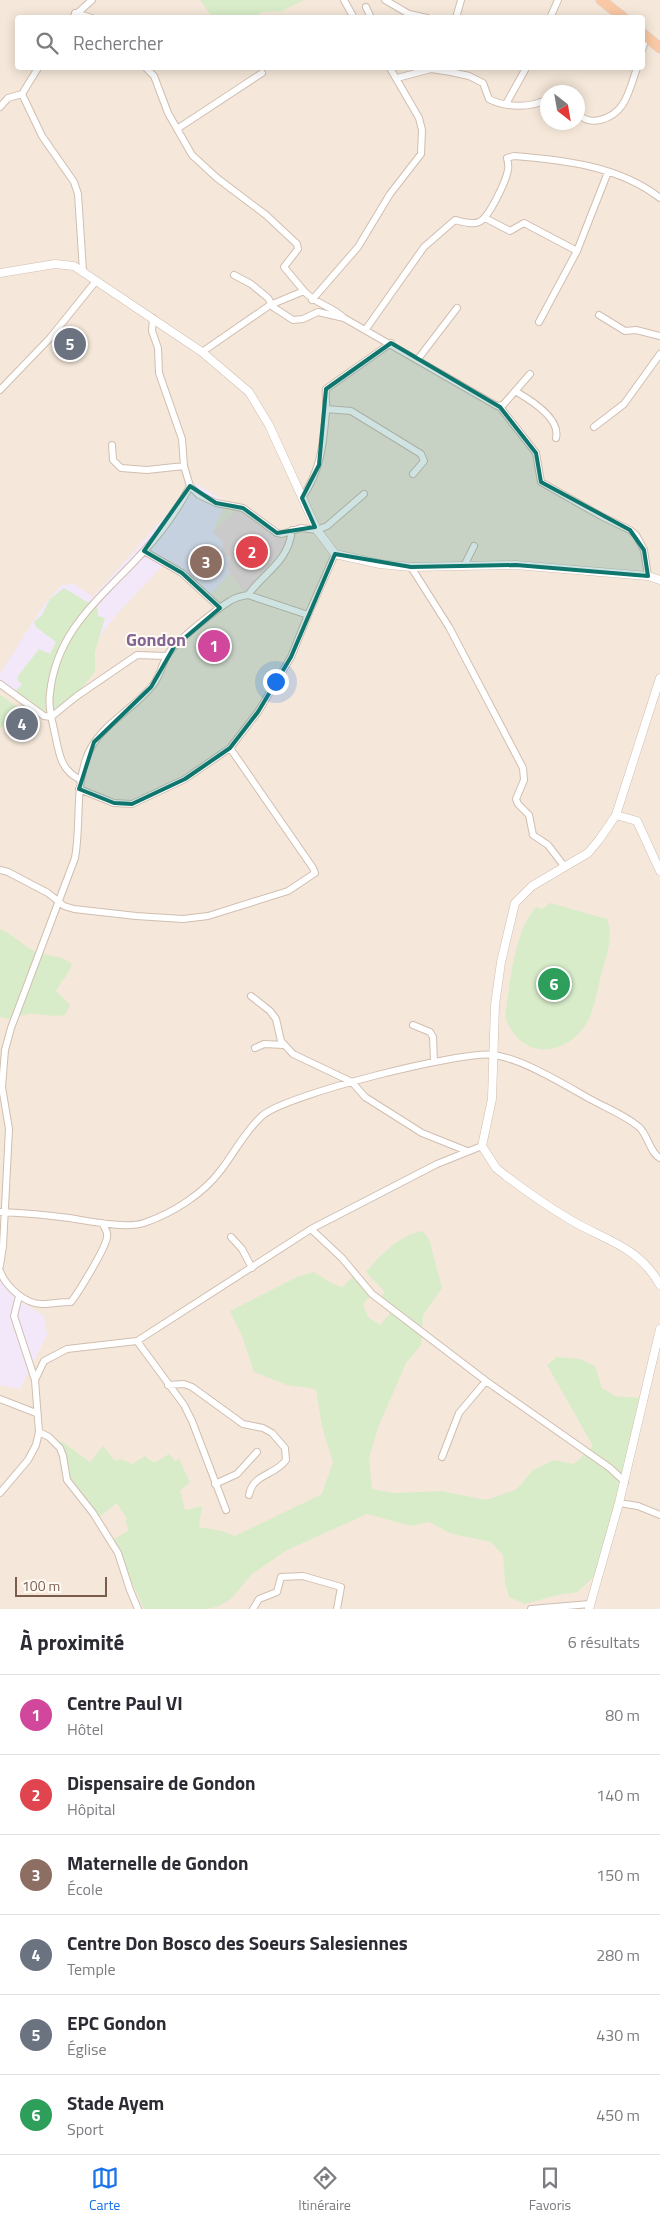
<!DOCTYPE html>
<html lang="fr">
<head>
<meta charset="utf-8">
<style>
	body { margin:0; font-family:"Titillium Web",sans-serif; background:#f2f2f3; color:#2b2b33 }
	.compass { position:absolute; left:540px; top:85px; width:45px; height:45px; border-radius:50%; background:#fff; box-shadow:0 2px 12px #0003; rotate:149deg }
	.scale { position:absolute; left:15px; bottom:12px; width:92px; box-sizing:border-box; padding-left:5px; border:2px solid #7a5c4d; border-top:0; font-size:14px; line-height:18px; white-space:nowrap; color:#7a5c4d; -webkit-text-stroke:4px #fffaf3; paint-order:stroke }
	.you { position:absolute; left:275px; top:681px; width:18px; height:18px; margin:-12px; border:4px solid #fff; border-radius:50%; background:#1a73e8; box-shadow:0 0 0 8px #1a73e833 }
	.badge { display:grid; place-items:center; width:32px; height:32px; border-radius:50%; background:#1a73e8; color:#fff; font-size:16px; font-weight:700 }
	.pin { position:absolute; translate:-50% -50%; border:2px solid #fff; box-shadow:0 1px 5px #0006 }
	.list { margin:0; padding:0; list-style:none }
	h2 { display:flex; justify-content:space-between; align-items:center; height:65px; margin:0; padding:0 20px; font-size:21px }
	h2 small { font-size:16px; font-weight:400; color:#7c7c81 }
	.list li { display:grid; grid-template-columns:32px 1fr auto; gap:15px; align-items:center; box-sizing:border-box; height:80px; padding:0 20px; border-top:1px solid #e1e1e2 }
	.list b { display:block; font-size:19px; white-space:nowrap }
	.list p { margin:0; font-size:16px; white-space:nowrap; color:#7c7c81 }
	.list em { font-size:16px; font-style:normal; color:#7c7c81 }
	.icon { flex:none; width:28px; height:28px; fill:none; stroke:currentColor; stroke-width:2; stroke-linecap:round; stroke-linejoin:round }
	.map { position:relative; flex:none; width:660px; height:1609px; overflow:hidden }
	.search { position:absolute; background:#fff; box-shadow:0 2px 12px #0003; left:15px; right:15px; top:15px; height:55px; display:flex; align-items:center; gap:12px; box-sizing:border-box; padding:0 18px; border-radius:5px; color:#7c7c81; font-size:19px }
	.sheet { height:545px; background:#fff }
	nav { display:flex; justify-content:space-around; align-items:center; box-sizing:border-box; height:70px; border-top:1px solid #e1e1e2; background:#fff; font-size:14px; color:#7c7c81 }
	nav a { display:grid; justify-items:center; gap:2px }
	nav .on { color:#1a73e8 }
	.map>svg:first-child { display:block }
	.residential { fill:#f5e8da; fill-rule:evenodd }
	.education { fill:#f3e8fa }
	.medical { fill:#fbdfe3 }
	.green { fill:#d8ecc9 }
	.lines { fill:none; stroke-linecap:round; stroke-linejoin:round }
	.minor-casing { stroke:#d1beb0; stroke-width:8 }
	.tertiary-casing { stroke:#d1beb0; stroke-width:9 }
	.trunk-casing { stroke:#dad1cd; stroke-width:11 }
	.minor { stroke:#fff; stroke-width:6 }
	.tertiary { stroke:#fff; stroke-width:8 }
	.trunk { stroke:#f9c8a4; stroke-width:10 }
	.marked { fill:#0f766e; fill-opacity:0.2; stroke:#0f766e; stroke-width:4; stroke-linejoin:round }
	.labels { text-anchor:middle; stroke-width:4; stroke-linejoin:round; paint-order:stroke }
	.quarter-label { font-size:18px; font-weight:bold; fill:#846695; stroke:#fffaf3 }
</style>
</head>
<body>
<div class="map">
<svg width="660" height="1609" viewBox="0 0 660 1609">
	<rect width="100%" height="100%" fill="#fdf6ec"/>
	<path class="residential" d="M0,0H660V1609H0ZM18,18H642V68H18ZM548,92H578V122H548Z"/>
	<path class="education" d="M195,483L226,501L213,532L223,542L229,557L227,567L230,573L210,595L179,567L167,561L116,615L43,714L0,682V674L41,609L61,585L74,584L93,597Z
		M0,1278L15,1286V1297L44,1316L47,1335L20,1389L0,1385Z"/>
	<path class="medical" d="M238,509L244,510L290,543L244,592L230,573L227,567L229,557L224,556L222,548L223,542L213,532Z"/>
	<path class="green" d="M200,0H304L282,11L262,12L254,17L213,18Z
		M64,588L85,601L95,604L97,606L98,616L105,618L95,652V672L82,688L54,716C37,710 34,699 15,695V692L22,684L17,680L18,676L39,649L50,654L56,642L36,627L34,622L42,615L50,599Z
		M1,695L17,707L0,729V696Z
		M550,903L607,919C614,935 606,958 601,975C597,990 595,1009 587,1022C573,1049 536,1061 515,1035C511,1030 508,1024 505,1018C510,985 513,933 536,907L542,909Z
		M0,929C13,934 22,945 34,951C47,957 60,954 72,964C69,975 61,980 56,991L70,1005L65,1015C51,1018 41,1013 28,1014C17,1016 11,1021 0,1017Z
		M422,1231L429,1239L442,1288L423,1315L421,1345L406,1363L378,1428L369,1459L372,1489L394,1493L441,1491L486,1500L517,1489L533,1470L554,1460L574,1464L593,1446L547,1365L557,1357L580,1359L595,1366L602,1388L615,1396L643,1398L610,1519L608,1542L593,1577L578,1592L558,1595L525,1604L509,1597L505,1583L503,1555L491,1542L452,1534L429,1522L411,1526L367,1514L287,1550L252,1574L231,1599L219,1606L208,1609H144L113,1540L129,1530L125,1521L127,1519L117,1503L98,1518L71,1483L58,1444L61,1441L90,1462L103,1446L115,1461L121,1459L132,1464L145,1456L154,1463L169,1454L175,1461L179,1459L190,1482L180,1491L185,1510L202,1506L199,1527L222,1531L235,1536L322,1494L333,1462L322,1427L316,1389L287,1385L254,1372L242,1336L230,1311L299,1276L314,1272L331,1283L342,1287L355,1275L372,1294L363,1304L368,1317L380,1325L392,1311L380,1298L385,1292L366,1272C381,1254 399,1236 422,1231Z"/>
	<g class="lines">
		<g class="minor-casing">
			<path id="minor" d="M344,0L354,18
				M385,0L409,14L427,18
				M366,7L371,18
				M75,13L92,18
				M72,18L92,0
				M456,18L461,0
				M550,18L558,0
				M642,50L647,36
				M38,68L22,94L42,136L74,182L78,194L83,271
				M146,68L154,76L168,113L192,155L217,178L266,215L297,244L298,249L284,267L304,291
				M397,78L431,69L451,72L469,76L483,83L489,99C506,108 531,108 548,99
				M506,104L526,68
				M0,107L8,98L22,94
				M578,114C584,120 591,122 600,120C626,114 629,90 637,68
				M177,129L262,73
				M485,218L510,231L524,223L577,251
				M234,275L251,284L268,298L273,307L293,320L303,319L318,312L344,318
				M312,300L358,247L390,194L421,154L422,130L419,118L390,68
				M599,315L625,331L636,330L660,336
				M539,322L577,251L608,172
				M366,329L424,247L455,220C463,222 472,225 479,222C489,218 506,181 508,170C509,166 508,162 507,158L514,156C564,160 619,166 660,198
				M202,352L270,305L304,291C315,304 332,306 344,318L497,406L503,405L530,374
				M418,359L457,308
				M0,390L50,338L96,281
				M515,391C529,399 561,418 556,438
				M500,407L536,453L541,482L601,516L630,530L636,535L644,550L648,576
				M326,409L351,411L421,454L424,461L413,474
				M594,427L624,404L660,354
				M112,445L113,460L121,468L147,470L184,466
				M190,486L199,495L216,503L243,508L277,533L282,534L301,528L317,530L327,526L364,494
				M302,498C321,469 323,446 326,412C327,404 325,397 326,389L391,343
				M144,551L182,573L220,608
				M464,566L474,546
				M411,567L449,627L523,768L524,780L516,799L518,804L529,815L533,835L548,845L564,866
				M248,595C265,571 288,563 292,530
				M0,684L44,716L51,717L77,696L137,655L166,656
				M81,780C61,771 59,754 55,734C52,720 48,707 50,693C57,627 104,596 144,551C162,532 178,509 190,486L184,466L182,439L159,373L158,348L152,331L153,318
				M79,789L114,803L132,804L185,779L230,748L258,712L291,657L308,615
				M0,870L8,872L48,893L64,906L74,909L136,916L183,919L208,916L288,891L315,873L313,868L230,748
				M251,996L270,1011L276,1019L281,1041L293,1054L352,1082L365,1097L422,1133L467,1151
				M413,1025L430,1032L433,1037L434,1062
				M255,1048L264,1044L284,1045
				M1,1212C24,1213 47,1215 69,1218C89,1221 125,1229 144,1223C173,1213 203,1194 221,1170C235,1152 245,1131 262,1116C284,1095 463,1050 494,1055C523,1059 565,1085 590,1099C606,1108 625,1115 639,1127C648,1135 650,1153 660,1158
				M311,1229L342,1258L372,1294L486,1381L610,1468L625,1482
				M231,1237L242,1249L252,1268
				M0,1266L3,1246L9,1129L2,1087L5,1050L11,1028L75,858C81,825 75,791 86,759C97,726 131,712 152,686C160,677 161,666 167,656C173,643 217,609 230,601C236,597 241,596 248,595L308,615L335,554
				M0,1271C6,1287 25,1304 42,1304C51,1304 61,1302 71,1302C78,1293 106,1248 107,1237C108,1232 105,1228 102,1223
				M19,1296L14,1316L35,1380
				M137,1341L184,1405L192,1421L226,1510
				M168,1385L184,1384L192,1387L243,1424L263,1428L272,1433L285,1448L286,1460C275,1476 253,1473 249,1495
				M0,1399L36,1413
				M39,1432L49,1437L60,1448L63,1456L67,1480L93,1513L118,1553L130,1590L138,1609
				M442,1457L459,1413L486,1381
				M215,1484L237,1474L257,1452
				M0,1493L28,1460L36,1445L39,1432L35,1380L44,1361L67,1349L137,1341L311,1229L437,1164L482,1146
				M619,1503L638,1506L660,1515
				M253,1609L259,1599L277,1592L281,1577L303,1576L341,1587L337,1609
				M531,1609L590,1604"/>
		</g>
		<g class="tertiary-casing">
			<path id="tertiary" d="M0,273L55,264L74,266L202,352L249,392L269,425L317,530L335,554L380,564L411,567L516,565L648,576L660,580
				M660,678L616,815L599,840L588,853L532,886L515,903L501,962L495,1005L492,1099L482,1146L496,1168L506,1176C526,1191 547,1206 569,1219C603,1240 638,1245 660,1285
				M616,815L637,821L660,871
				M589,1609L619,1503L660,1329"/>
		</g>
		<g class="trunk-casing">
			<path id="trunk" d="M601,0L624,18
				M642,33L660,48"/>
		</g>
		<use href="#minor" class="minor"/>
		<use href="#tertiary" class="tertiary"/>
		<use href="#trunk" class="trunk"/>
	</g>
	<path class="marked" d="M391,343L500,407L536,453L541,482L630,530L644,550L648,576L516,565L411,567L335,554L291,657L258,712L230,748L185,779L132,804L114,803L79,789L94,742L151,687L174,647L220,608L182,573L144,551L190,486L216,503L243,508L277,533L315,527L302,498L319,465L326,389Z"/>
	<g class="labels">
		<g class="quarter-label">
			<text x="156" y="646">Gondon</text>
		</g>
	</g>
</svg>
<svg class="compass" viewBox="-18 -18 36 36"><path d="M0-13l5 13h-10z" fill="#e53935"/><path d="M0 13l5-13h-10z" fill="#7c7c81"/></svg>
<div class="scale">100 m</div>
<div class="you"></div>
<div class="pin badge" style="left:214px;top:646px;background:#d1479c">1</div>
<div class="pin badge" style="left:252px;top:552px;background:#e0444e">2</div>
<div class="pin badge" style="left:206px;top:562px;background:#8d6e63">3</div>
<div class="pin badge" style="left:22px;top:724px;background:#6b7280">4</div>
<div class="pin badge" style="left:70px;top:344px;background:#6b7280">5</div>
<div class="pin badge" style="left:554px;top:984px;background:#2e9e5b">6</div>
<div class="search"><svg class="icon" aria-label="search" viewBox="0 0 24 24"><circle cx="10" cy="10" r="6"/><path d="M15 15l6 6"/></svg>Rechercher</div>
</div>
<section class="sheet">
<h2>À proximité<small>6 résultats</small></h2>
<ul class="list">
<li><span class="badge" style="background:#d1479c">1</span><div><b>Centre Paul VI</b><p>Hôtel</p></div><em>80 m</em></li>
<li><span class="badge" style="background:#e0444e">2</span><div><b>Dispensaire de Gondon</b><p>Hôpital</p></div><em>140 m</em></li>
<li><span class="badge" style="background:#8d6e63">3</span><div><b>Maternelle de Gondon</b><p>École</p></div><em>150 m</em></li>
<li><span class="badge" style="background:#6b7280">4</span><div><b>Centre Don Bosco des Soeurs Salesiennes</b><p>Temple</p></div><em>280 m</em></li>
<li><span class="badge" style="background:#6b7280">5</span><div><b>EPC Gondon</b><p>Église</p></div><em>430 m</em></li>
<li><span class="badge" style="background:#2e9e5b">6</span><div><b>Stade Ayem</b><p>Sport</p></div><em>450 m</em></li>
</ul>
</section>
<nav>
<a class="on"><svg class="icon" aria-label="map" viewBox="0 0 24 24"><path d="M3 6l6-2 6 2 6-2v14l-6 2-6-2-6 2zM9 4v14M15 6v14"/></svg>Carte</a>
<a><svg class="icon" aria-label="directions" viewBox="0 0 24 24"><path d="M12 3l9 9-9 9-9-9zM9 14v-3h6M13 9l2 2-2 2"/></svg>Itinéraire</a>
<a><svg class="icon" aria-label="saved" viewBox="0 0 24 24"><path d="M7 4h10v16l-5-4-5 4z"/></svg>Favoris</a>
</nav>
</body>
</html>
